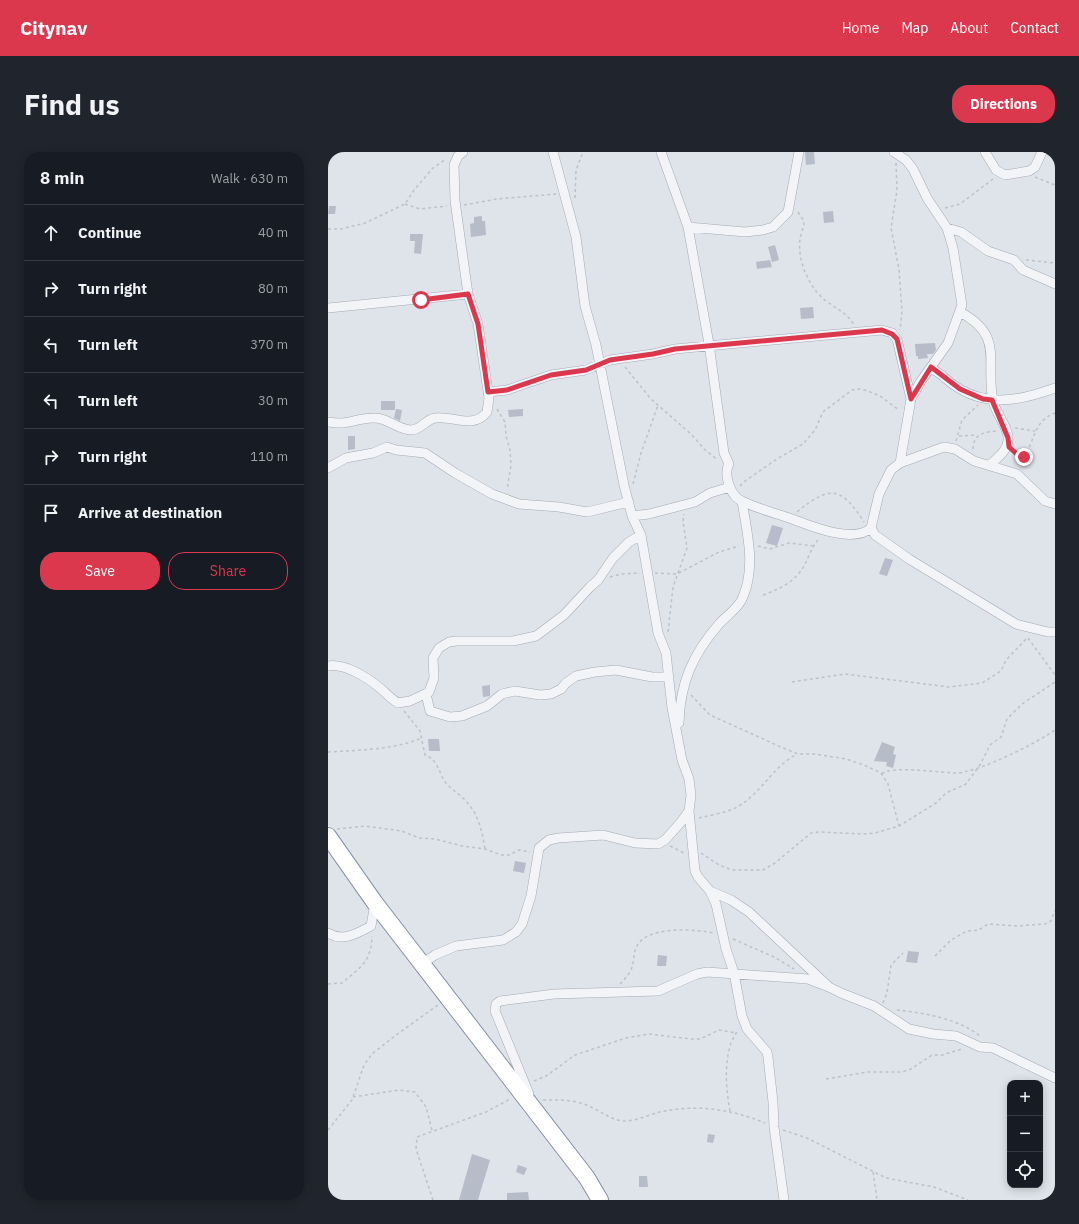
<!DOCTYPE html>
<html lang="en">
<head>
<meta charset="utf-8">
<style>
	body { margin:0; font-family:"IBM Plex Sans",sans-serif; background:#20242c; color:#f1f3f6 }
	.controls { position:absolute; right:12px; bottom:12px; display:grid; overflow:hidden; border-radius:8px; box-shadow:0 2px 10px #0003 }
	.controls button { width:36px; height:36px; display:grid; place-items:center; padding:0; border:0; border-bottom:1px solid #363941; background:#171b24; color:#f1f3f6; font:20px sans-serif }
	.stop { position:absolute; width:12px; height:12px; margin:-9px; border:3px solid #db384d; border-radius:50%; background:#fff }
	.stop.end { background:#db384d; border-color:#fff; box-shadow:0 1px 4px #0008 }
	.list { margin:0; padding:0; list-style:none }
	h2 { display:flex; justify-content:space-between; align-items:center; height:52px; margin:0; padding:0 16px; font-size:17px }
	h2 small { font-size:13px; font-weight:400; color:#9ea1a6 }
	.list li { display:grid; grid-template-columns:26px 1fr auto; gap:12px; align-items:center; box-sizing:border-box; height:56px; padding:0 16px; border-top:1px solid #363941 }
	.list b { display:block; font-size:15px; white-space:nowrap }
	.list em { font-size:13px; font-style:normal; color:#9ea1a6 }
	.actions { display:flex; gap:8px; padding:12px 16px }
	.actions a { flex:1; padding:9px 0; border:1px solid #db384d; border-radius:16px; text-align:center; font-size:14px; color:#db384d }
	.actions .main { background:#db384d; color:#fff }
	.icon { flex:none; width:22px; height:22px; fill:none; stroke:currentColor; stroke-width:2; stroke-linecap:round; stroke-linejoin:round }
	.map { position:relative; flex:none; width:727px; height:1048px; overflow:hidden; border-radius:16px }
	header { display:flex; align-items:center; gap:24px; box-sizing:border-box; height:56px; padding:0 20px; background:#db384d; color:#fff }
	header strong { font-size:19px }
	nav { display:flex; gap:22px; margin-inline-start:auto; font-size:14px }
	.intro { display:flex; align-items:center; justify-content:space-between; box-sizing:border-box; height:96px; padding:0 24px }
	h1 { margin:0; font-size:28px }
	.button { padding:10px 18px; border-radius:16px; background:#db384d; color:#fff; font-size:14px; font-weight:700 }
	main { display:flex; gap:24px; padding:0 24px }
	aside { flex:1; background:#171b24; border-radius:16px; box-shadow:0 2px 10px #0003 }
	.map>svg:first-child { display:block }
	.building { fill:#b6bcc8 }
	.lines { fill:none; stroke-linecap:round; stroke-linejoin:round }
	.street-casing { stroke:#a4aab5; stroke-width:10 }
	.highway-casing { stroke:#8590a2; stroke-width:18 }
	.path { stroke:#bdc1c9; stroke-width:1.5; stroke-dasharray:3 3; stroke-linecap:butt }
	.street { stroke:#f2f4f8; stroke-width:9 }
	.highway { stroke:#fff; stroke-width:16 }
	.route { stroke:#db384d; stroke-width:5 }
</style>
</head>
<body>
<header>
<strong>Citynav</strong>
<nav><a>Home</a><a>Map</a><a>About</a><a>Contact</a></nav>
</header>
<div class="intro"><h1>Find us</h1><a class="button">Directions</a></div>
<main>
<aside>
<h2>8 min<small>Walk · 630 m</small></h2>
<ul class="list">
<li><svg class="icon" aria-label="ahead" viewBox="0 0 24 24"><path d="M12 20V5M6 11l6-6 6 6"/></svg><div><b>Continue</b></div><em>40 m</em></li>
<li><svg class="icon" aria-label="right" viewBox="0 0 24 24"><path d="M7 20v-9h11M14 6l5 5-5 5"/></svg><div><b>Turn right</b></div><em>80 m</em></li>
<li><svg class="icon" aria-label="left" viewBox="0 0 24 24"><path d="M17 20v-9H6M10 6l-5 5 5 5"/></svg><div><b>Turn left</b></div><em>370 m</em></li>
<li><svg class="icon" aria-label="left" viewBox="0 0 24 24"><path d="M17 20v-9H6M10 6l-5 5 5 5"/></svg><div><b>Turn left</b></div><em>30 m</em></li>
<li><svg class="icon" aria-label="right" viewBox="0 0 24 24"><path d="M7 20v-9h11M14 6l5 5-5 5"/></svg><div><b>Turn right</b></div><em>110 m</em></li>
<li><svg class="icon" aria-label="arrive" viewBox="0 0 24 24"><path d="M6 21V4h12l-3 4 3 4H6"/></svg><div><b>Arrive at destination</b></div></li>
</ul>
<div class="actions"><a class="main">Save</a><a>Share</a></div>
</aside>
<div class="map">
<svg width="727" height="1048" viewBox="0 0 727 1048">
	<rect width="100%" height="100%" fill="#dfe3ea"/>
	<path class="building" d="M477,0H486L487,12L478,13Z
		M1,54H8L7,62H0Z
		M505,59L506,70L496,71L495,60Z
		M154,64V69H157L158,83L143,85L142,72L146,71V65Z
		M82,82H95L93,102L86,101L87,89H82Z
		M447,93L451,108L444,110L440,95Z
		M442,108L444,115L429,117L428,110Z
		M485,155L486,166L473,167L472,156Z
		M607,191L608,198L605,202H599L600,206L590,207V204H588L587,192Z
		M53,249H67V258H53Z
		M68,257L74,258L72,269L66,266Z
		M195,257V264L181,265L180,258Z
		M20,284H27V297L20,298Z
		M444,373L455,376L449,394L438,391Z
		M557,406L565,408L559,424L551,422Z
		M162,533V544L155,545L154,534Z
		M100,587H111L112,599H101Z
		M554,590L567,595L565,602L568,603L565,616L558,614L559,610L546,609Z
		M187,709L198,711L196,721L185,719Z
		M580,799L591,800L589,811L578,810Z
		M330,803L339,804L338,814H329Z
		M380,982L387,983L385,991L379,990Z
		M144,1002L162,1008L150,1048H131Z
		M190,1013L199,1016L196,1023L188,1020Z
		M311,1024H319L320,1035H311Z
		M200,1040L201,1048H179V1041Z"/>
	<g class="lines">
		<g class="street-casing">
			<path id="street" d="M333,0L360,75L381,192L396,301L401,312C395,323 403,345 414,349C419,381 428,414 415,445C411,456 398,464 391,472C365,502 352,531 351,571
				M566,0L578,8L585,17L599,46L619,76L625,96L634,153L620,191L593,229L583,247
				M657,0L668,18L677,23L701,19L707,15L714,0
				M360,75L417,80L435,78L445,75L460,60L471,0
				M619,76L633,80L660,99L686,108L695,118L727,132
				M0,156L140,142
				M632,160C677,184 657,209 665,249C667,260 682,277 680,289C679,299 669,306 662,313
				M603,215C607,220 613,221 617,226C651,256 687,251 727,236
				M160,240L179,238L223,223L258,218L282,208L325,202L347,197L554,178L564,181L569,187L583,247L572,311
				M0,270C21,274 27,266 45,266C59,265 68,277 83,278C93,278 97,268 107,266C125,263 145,278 159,260L161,246L150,172L140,142L127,49L126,13L130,4L135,0
				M0,316L18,306L45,301L59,295L68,298L97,301L127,321L164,342L191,352L231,355L259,360L301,350
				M414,349C430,357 447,361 464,367C483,374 525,392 543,376L551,342L563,318L572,311L616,295L627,297L646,309L689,322L717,349L727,352
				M304,364L321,362L367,350L382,341L402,335
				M543,376L547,383L581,407L688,472L720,480H727
				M0,514C17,511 40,526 52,536C58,541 63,547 70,551L82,549L101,540L106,526L105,506L111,496L121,490L129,489H185L208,484L236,463L262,435L270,428L285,406L301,390L313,383
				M101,540L98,542L102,559L122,565L134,564L159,554L174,542L187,539L212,543L223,542L233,537L238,531L248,524L267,520L288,518L324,525H341
				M361,659L367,719L370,725L382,739L388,752L398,797L406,821L414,864L419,877L439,900L440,905L445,950L446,975L456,1048
				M382,739L403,748L421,760L501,835L513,841L546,854L581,877L605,882L628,884L652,895L665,896L727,926
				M0,781C15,790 28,782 43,774L47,751
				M95,811L107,803L128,794L175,788L188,780L194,772L203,744L211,696L221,688L230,686L275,683L307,691L330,692L337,688L353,670L361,659L363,643L361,627L354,608L344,556L338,501L330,481L313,383L304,364L296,333L268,193L257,154L248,85L225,0
				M201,942L167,859L168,852L172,849L226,842L330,839L369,822L379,820L480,827L501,835"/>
		</g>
		<g class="highway-casing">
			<path id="highway" d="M0,684L47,751L259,1026L272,1048"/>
		</g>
		<path class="path" d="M568,11L569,38L563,76L571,117L574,160L572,178
			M707,25L727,33
			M247,46L248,18L255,0
			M77,52L92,57L119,54
			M136,53L169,47L228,42
			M617,56L632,52L665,27
			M470,60L476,69C476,76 473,81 472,87C469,108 481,136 498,149C509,157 519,161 526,173
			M0,77H13L37,71L77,52L86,38L105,16L118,7
			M698,108L727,111
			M297,215L323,247L364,283L376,297L390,308
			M169,257L177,270L178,284L182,298L183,313L179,338
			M687,276L707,279
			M631,284L649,283
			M628,289L634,268L650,253
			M645,297C645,282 656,280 669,279
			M685,300L691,305H696C707,289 705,269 727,261
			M305,332L313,301L330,253
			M412,334L417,329L449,307L475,292L487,278L495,260L524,238L532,237L540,239L552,244L571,258
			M469,360C502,333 513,334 536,370
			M430,394L442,397L461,391L486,394
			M327,421L349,422L391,400L411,394
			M282,425L294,422L312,421
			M435,443C454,436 469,429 478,410C482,402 485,392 492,386
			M340,480L345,435L359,396L355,369L356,362
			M700,486L727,523
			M464,530L517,522L621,535L654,531L673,519L678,508L700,485
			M363,543L382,563L453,595L470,602H487L518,607L536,613L553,621L560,632L571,674
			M76,559L92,579L97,603C109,607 111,620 117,630C123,637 131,642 138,649C151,663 154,679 157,697
			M0,600C32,598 64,598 94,586
			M554,622C562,613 614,621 629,621C651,620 709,591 727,578
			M371,666C383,663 398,661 409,655C433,642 443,616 469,602
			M9,677L37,674L74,679L91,686L107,687L134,694L157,697L173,703H181L191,698L202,700
			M342,694L356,701
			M373,701L391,713L404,718H435L447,711L483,681L491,680L537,682L547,681L571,674L608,651L618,641L638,632L652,613L662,593L673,585L679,567L694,552L727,530
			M405,787L446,805L466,817
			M607,804L623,788L639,779L651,778L660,772L689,774L717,772L723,769L727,758
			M0,832L14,831C33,815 43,810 44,784
			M292,832C298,826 304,819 305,811C306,806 306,800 308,796C317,773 367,777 386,781
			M555,851L559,841L563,813L575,801
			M569,858C597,861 632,867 653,885
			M498,927L539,920H574L583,917L604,903H614L634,897
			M206,929L218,924L247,903L298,886L321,882L363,887H372L391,878L408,881
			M25,945L71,938L87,940L98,955L104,978
			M215,948C233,948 247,947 263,955C274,960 282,967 294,969C306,970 320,963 332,960C369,952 403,957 437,971
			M402,959C398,937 396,912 403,891C405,886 408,882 410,877
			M0,978L24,948L36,913L44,902L68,883L110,853
			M455,978L479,986L558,1026L606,1035L640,1048
			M545,1020L549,1048
			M105,1048L88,997L89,985L158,960L182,947"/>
		<use href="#street" class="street"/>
		<use href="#highway" class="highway"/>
	</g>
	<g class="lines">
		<path class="route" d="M93,148L140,142L150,172L160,240L179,238L223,223L258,218L282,208L325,202L347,197L554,178L564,182L569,187L583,247L603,215L632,237L655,247L664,248L680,286L681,295L691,304L696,305"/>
	</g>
</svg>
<div class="controls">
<button>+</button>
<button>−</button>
<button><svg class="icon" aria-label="locate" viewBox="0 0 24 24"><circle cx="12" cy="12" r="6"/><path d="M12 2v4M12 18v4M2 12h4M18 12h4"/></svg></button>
</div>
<div class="stop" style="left:93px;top:148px"></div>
<div class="stop end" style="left:696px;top:305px"></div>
</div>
</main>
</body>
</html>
